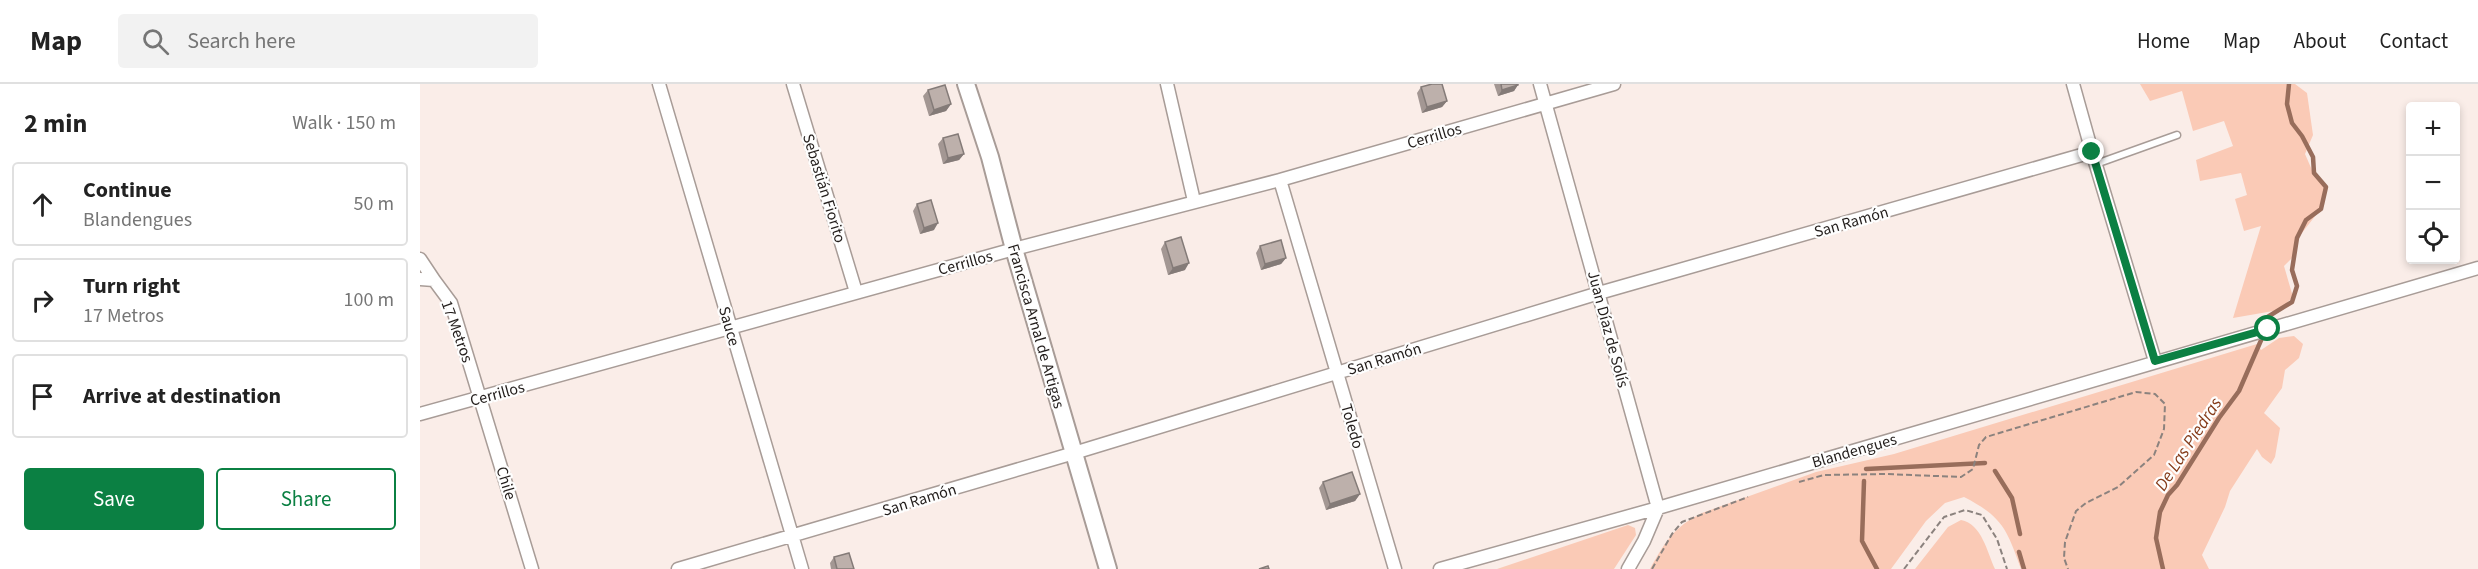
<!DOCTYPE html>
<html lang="en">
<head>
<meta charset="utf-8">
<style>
	body { margin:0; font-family:"Source Sans 3",sans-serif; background:#f2f2f2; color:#222 }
	.controls { position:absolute; right:18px; top:18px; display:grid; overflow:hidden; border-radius:6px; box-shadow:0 3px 9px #0003 }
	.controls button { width:54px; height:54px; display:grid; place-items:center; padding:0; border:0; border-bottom:2px solid #e0e0e0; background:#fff; color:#222; font:30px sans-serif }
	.stop { position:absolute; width:18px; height:18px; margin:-14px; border:4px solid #0b8043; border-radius:50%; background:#fff }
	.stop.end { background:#0b8043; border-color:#fff; box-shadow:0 2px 6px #0008 }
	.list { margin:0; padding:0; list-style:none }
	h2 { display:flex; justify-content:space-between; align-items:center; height:78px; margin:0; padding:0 24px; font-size:26px }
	h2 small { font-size:20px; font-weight:400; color:#767676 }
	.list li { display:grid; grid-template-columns:39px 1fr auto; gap:18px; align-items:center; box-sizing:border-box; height:84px; margin:0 12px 12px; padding:0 12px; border:2px solid #e0e0e0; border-radius:6px }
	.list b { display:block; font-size:22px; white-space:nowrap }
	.list p { margin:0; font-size:20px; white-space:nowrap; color:#767676 }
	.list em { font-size:20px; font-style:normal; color:#767676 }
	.actions { display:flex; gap:12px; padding:18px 24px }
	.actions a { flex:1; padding:14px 0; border:2px solid #0b8043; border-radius:6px; text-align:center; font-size:21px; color:#0b8043 }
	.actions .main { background:#0b8043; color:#fff }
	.icon { flex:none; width:33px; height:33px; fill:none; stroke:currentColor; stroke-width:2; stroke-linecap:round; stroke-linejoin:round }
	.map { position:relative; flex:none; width:2058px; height:485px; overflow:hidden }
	header { display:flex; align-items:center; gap:36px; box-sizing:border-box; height:84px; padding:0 30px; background:#fff; border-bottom:2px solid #e0e0e0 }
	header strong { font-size:28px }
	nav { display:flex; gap:33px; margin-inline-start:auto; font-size:21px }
	.search { width:420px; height:54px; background:#f2f2f2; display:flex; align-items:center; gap:15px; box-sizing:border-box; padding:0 21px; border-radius:6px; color:#767676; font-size:22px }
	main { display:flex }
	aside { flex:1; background:#fff }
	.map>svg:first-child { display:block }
	.green { fill:#facab6 }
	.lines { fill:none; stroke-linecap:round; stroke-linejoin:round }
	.stream { stroke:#986d5b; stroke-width:4.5 }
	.lane-casing { stroke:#a89c97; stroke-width:9 }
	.street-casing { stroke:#a89c97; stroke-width:15 }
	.secondary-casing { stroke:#a89c97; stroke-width:20 }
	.path { stroke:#8b827e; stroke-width:2; stroke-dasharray:6 3; stroke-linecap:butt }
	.lane { stroke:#fff; stroke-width:6 }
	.street { stroke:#fff; stroke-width:12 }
	.secondary { stroke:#fff; stroke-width:16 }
	.wall { fill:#a39793 }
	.shaded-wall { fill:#847b78 }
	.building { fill:#bdb0ab; stroke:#847b78; stroke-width:1.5 }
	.route { stroke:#0b8043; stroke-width:8 }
	.labels { text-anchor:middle; stroke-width:4.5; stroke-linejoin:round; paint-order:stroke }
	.street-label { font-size:16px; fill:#221d1b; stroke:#fefefe }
	.water-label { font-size:18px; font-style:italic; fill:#853c1a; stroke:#fefefe }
</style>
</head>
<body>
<header>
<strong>Map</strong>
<div class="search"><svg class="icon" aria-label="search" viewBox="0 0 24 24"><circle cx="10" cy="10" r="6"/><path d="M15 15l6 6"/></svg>Search here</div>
<nav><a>Home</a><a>Map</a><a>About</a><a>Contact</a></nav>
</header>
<main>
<aside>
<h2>2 min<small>Walk · 150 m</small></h2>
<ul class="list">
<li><svg class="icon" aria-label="ahead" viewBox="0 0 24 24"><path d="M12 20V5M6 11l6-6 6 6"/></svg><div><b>Continue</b><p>Blandengues</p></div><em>50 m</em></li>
<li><svg class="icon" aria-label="right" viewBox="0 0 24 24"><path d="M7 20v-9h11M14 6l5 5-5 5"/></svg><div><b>Turn right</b><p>17 Metros</p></div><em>100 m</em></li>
<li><svg class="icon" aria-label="arrive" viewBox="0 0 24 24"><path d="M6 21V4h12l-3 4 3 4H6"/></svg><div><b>Arrive at destination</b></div></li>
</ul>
<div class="actions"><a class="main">Save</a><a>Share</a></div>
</aside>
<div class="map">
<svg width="2058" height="485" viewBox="0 0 2058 485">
	<rect width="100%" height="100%" fill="#faede8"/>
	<path class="green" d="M1720,0H1875L1887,9L1893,51L1885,70L1895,93L1905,102L1903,122L1878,154L1876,170L1864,182L1873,213L1859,226L1813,234L1841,142L1824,147L1815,115L1827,111L1821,89L1780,97L1776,76L1813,62L1804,37L1773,47L1762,7L1730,17Z
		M1874,252L1883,260L1879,274L1865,286L1862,304L1844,329L1860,344L1855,373L1851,380L1842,373L1837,365L1810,407L1805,423L1782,471L1789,485H1601C1587,446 1583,433 1544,413L1525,419L1506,437L1471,485H1230C1245,458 1254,443 1282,429L1396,388L1474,370L1837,260L1841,266L1859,254Z
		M1541,436C1562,440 1567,468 1575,485H1495L1528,443Z
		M1208,441L1215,444L1216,451L1194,485H1077Z"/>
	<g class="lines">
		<path class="stream" d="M1841,237L1872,218L1877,202L1872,186L1877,154L1886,136L1901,125L1906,103L1894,89L1893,73L1882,52L1872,39L1867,20L1869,0
			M1446,385L1565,379
			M1575,387L1592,414L1600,450
			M1444,397L1442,457L1457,485
			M1599,468L1604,485
			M1743,485L1736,454L1740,428L1748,411L1757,401L1799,334L1819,307L1842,254"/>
		<g class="lane-casing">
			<path id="lane" d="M1676,80L1757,51"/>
		</g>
		<g class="street-casing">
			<path id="street" d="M239,0L382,485
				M373,0L436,208
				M747,0L774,117
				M1120,0L1238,424L1224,457L1208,485
				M1653,0L1672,68L1735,277
				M860,96L975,485
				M0,175L14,196
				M0,195L14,196L31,219L112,485
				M0,330L594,165L860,96L1194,0
				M258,485L654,369L1179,209L1672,68
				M1020,485L1238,424L2058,184"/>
		</g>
		<g class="secondary-casing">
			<path id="secondary" d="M546,0L570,73L594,165L688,485"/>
		</g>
		<path class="path" d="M1379,398L1404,391L1466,390L1541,393L1553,385L1559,361L1566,353L1716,308L1735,310L1745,320L1744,345L1734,371L1698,403L1666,419L1656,427L1645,458L1644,474L1648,485
			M1232,485L1252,450L1262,438L1328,413
			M1484,485L1524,433L1545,426L1562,431L1577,455L1587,485"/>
		<use href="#lane" class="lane"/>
		<use href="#street" class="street"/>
		<use href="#secondary" class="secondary"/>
	</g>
	<path class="wall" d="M1074,0H1098L1094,7L1078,12Z
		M1001,3L1027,17L1022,23L1002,29L997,9Z
		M508,6L531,20L526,27L509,32L503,12Z
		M523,54L544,70L539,76L523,80L518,60Z
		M497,120L514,146L500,150L493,127Z
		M745,158L765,186L748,191L741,165Z
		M840,162L866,174L861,180L841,186L836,169Z
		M903,398L940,410L935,417L906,426L899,404Z
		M414,473L434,485H411L410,479Z"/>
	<path class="shaded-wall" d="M1098,1L1094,7L1078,12L1082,6Z
		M1027,17L1022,23L1002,29L1007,23Z
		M531,20L526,27L509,32L514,26Z
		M544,70L539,76L523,80L528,74Z
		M518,139L514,146L500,150L504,144Z
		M866,174L861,180L841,186L845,180Z
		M769,179L765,186L748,191L753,184Z
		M940,410L935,417L906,426L910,420Z"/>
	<path class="building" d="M1012,0H1022L1027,17L1007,23L1001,3Z
		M1081,0H1098V1L1082,6Z
		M525,1L531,20L514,26L508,6Z
		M538,50L544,70L528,74L523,54Z
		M511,116L518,139L504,144L497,120Z
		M761,153L769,179L753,184L745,158Z
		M861,156L866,174L845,180L840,162Z
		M932,388L940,410L910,420L903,398Z
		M429,469L434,485H417L414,473Z
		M848,482L849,485H839Z"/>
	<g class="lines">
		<path class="route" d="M1672,68L1735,277L1848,245"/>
	</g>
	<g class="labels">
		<g class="street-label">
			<text transform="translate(1014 51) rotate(-16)" y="6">Cerrillos</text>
			<text transform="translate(405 104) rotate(73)" y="6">Sebastián Fiorito</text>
			<text transform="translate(1431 137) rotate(-16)" y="6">San Ramón</text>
			<text transform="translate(545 178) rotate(-15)" y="6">Cerrillos</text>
			<text transform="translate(310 242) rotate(74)" y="6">Sauce</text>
			<text transform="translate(617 242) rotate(74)" y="6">Francisca Arnal de Artigas</text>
			<text transform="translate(1189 245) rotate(75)" y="6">Juan Díaz de Solís</text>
			<text transform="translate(38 247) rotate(70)" y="6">17 Metros</text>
			<text transform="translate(964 274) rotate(-17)" y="6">San Ramón</text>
			<text transform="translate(77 309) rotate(-15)" y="6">Cerrillos</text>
			<text transform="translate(933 342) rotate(74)" y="6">Toledo</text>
			<text transform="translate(1434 366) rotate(-16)" y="6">Blandengues</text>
			<text transform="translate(87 399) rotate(73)" y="6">Chile</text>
			<text transform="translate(499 415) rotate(-17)" y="6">San Ramón</text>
		</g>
		<g class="water-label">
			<text transform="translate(1768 360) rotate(-57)" y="6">De Las Piedras</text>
		</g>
	</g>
</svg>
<div class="controls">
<button>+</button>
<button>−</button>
<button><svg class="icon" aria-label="locate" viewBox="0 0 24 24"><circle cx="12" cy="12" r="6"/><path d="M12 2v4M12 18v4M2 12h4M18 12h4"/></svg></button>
</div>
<div class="stop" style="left:1848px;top:245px"></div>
<div class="stop end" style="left:1672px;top:68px"></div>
</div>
</main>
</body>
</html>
